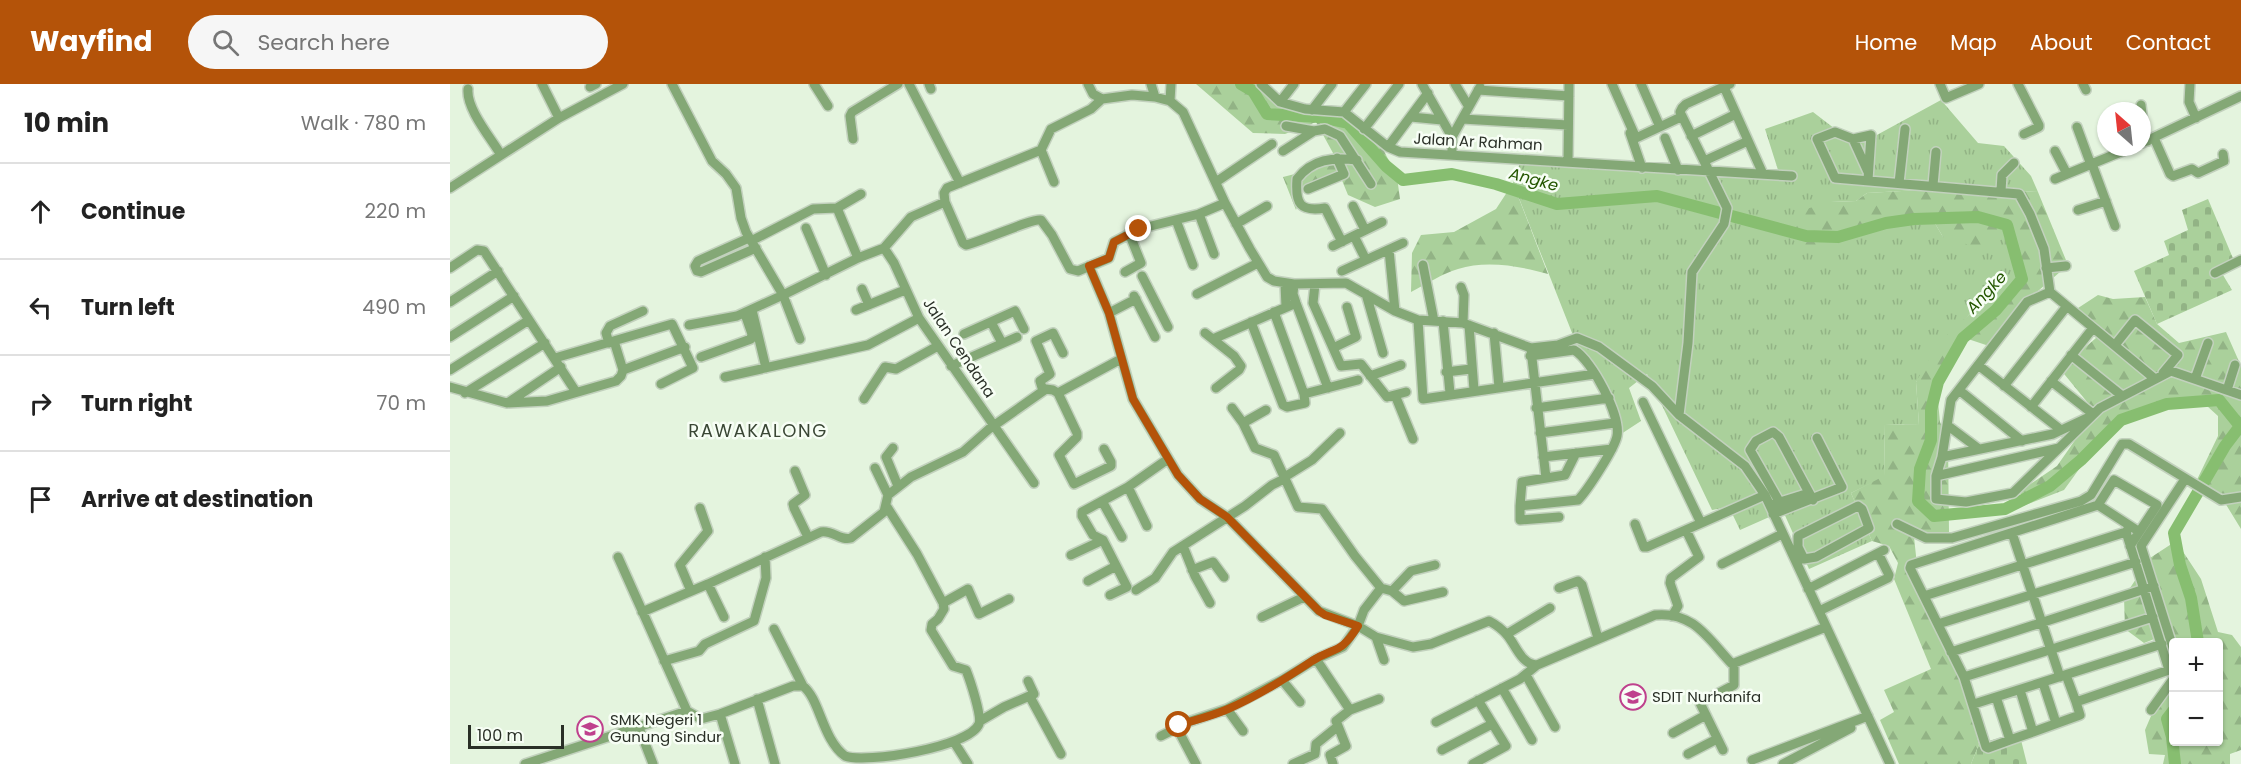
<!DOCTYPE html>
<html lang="en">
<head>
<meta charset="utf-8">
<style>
	body { margin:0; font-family:Poppins,sans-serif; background:#f6f6f6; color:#222 }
	.controls { position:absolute; right:18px; bottom:18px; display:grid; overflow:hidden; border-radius:6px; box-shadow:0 2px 4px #0004 }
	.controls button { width:54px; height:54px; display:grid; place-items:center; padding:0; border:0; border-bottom:2px solid #e0e0e0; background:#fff; color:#222; font:30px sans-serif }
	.compass { position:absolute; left:1647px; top:18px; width:54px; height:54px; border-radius:50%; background:#fff; box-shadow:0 2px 4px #0004; rotate:333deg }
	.scale { position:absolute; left:18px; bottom:15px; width:96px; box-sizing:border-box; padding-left:6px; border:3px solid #292f26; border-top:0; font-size:16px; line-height:21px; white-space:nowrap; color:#292f26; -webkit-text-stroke:4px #f7fef5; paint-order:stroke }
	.stop { position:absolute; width:18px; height:18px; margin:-14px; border:4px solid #b45309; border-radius:50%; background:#fff }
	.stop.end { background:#b45309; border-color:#fff; box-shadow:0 2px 6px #0008 }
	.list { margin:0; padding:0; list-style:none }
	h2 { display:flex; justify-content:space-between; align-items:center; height:78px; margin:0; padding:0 24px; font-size:26px }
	h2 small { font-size:20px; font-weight:400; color:#767676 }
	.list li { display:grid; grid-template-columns:39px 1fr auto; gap:18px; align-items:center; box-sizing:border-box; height:96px; padding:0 24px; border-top:2px solid #e0e0e0 }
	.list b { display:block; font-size:22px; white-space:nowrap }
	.list em { font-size:20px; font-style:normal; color:#767676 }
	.icon { flex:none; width:33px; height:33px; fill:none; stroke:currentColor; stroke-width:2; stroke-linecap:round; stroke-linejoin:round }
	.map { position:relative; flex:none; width:1791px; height:680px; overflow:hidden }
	header { display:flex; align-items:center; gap:36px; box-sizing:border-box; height:84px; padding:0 30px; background:#b45309; color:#fff }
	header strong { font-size:28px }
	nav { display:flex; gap:33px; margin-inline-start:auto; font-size:21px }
	.search { width:420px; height:54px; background:#f6f6f6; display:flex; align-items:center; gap:15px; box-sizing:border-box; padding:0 21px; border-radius:33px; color:#767676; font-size:22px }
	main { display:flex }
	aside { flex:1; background:#fff }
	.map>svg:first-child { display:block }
	.grass { fill:url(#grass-tufts) }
	.forest { fill:url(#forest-firs) }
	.cemetery { fill:url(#cemetery-stones) }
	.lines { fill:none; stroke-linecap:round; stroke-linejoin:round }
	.river { stroke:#87be70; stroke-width:12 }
	.minor-casing { stroke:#c2d1bd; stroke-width:12 }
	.minor { stroke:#84a876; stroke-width:9 }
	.route { stroke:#b45309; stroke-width:8 }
	.labels { text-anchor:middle; stroke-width:5; stroke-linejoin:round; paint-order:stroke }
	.street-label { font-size:15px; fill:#292f26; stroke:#f7fef5 }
	.poi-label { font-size:15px; fill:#292f26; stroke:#f7fef5; text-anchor:start }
	.water-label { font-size:16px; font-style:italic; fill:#245601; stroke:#f7fef5 }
	.quarter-label { font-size:18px; letter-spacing:1.5px; fill:#3a4735; stroke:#f7fef5 }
</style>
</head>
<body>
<header>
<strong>Wayfind</strong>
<div class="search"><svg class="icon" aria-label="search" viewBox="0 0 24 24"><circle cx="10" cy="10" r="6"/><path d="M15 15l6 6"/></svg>Search here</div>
<nav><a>Home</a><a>Map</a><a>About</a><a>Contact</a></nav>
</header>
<main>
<aside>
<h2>10 min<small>Walk · 780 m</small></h2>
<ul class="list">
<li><svg class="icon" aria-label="ahead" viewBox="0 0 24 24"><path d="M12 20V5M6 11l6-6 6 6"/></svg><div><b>Continue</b></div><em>220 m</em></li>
<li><svg class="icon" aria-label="left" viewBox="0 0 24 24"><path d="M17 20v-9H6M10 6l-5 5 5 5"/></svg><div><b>Turn left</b></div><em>490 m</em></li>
<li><svg class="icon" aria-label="right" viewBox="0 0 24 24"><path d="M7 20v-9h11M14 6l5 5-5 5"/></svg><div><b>Turn right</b></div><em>70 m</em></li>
<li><svg class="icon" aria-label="arrive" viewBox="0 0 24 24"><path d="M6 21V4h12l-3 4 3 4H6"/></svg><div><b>Arrive at destination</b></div></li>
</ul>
</aside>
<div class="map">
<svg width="1791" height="680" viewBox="0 0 1791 680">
	<defs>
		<pattern id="grass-tufts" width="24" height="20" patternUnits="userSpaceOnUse" patternTransform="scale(1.5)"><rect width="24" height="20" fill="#aad09b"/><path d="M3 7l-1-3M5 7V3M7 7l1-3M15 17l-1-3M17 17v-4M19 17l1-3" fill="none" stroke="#92b385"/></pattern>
		<pattern id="forest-firs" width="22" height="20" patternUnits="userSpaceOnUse" patternTransform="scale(1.5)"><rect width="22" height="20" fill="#aad09b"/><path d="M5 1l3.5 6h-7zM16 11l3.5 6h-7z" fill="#92b385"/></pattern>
		<pattern id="cemetery-stones" width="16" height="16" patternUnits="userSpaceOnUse" patternTransform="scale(1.5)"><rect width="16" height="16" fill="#aad09b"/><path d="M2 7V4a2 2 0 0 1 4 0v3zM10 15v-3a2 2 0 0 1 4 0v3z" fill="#92b385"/></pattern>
	</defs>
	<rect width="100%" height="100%" fill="#e4f4de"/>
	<path class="grass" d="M1491,16L1528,59L1554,62L1581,92L1588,108L1504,104L1417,109L1406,117L1381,118L1384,163L1406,143L1448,132L1480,131L1493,153L1555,150L1572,186L1566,203L1535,233L1521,228L1466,298L1469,341L1435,340L1434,393L1401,409L1422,457L1359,485L1333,427L1290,446L1279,423L1262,426L1197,290L1179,304L1191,337L1168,352L1154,296L1126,259L1063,99L1072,73L1328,86L1315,45L1363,28L1389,48L1425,52Z"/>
	<path class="forest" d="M746,0H811L827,16L898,33L930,59L947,93L950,115L925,123L898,111L891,94L853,105L846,126L833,93L876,82L883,69L866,38L835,50L803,49Z
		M1063,99L1098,190C1070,182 1036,176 1008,185C992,190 976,200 961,208L962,169L971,151L1004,148L1046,125Z
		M1504,104L1588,108L1618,181L1580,214L1542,263L1509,252L1486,297L1490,338L1498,357L1499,448L1464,453L1467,481L1464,495L1516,610L1529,660L1521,680H1449L1430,636L1444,628L1434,606L1481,585L1444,495L1448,479L1439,462L1422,457L1401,409L1434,392L1435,340L1469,341L1466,298L1488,259L1522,228L1535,233L1566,204L1572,185L1555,150L1529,164L1493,153L1480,131L1448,132L1406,143L1384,164L1365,165L1340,155L1356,125L1381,118L1406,117L1417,109Z
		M1648,211L1663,215L1695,213L1707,240L1729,259L1776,248L1791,282V445L1772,414L1744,402L1768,352V332L1757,322L1705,324L1653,352L1614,406L1573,422L1570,407L1607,382L1637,339L1647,330L1610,285L1646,254L1625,226Z
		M1726,457L1751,495L1768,548L1782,551L1791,563V666L1780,670V680H1713L1715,671L1699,670L1695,646L1710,611L1723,596L1724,658H1768V558H1729L1717,550L1694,559L1675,545L1674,513L1700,474Z"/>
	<path class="cemetery" d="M1758,115L1785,179L1770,186L1782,206L1707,240L1684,187L1719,171L1714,157L1738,146L1732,126Z
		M1569,648L1577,680H1521L1529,660Z"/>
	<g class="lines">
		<path class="river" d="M791,0L803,7L817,30L870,33L898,39L936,82L953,96L1002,90L1046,100L1107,120L1207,112L1356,152L1388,153L1436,139L1464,135L1528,133L1557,141L1572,195L1546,226L1513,254L1488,298L1481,326V356L1470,385L1468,417L1484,432L1555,425L1600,402L1631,376L1671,336L1717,320L1769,316L1790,342L1775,362L1724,449L1730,481L1741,514L1748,558
			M1724,626L1717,635L1722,653L1725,680"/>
		<g class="minor-casing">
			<path id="minor" d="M92,0L109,34
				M222,0L262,77L276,90L286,104L291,134L296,148L333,211L408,174L434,164L444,179L469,234L584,399
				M364,0L378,22
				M459,0L510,99
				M479,0L481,5
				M638,0L643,10L652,15L682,11L705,13L720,17L733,28L775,119L800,165L817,193L824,197L844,200L896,199L945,227L968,236L1013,239L1081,264L1108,261L1127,254L1149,263L1202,302L1229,331L1295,382L1315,411L1440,680
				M701,0L705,13
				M811,0L830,18L855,25L894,28L938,63L950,68L1342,92
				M972,0L1002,53V71
				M1005,0L1019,23
				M1162,0L1186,54L1231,33
				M1191,0L1210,43
				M1490,0L1496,14L1529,0
				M1568,0L1589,41V43L1574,50
				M1633,0L1636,6
				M1740,0L1739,18L1746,34
				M140,3L146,0
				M1274,3L1313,90
				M18,5C16,25 41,54 51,71
				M1028,6L1119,12
				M720,17L721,0
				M830,18L844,0
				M1691,21L1694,48L1698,57
				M862,26L882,0
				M894,28L916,0
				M961,33L992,36
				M1012,35L1118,41
				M836,42L864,47L875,45L890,52L921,100
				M1627,43L1641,81
				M914,45L949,0
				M1180,49L1192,84
				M1241,52L1286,30
				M1002,53L1030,3
				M1215,54L1228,86
				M1704,54L1720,90L1723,92L1742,85L1748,89L1774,77L1773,70
				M403,55L400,32L402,28L448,0
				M1403,55L1418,88
				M1692,59L1791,12
				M938,63L978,9
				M833,67L864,47
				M1605,67L1617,90
				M1254,77L1298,57
				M1118,78L1119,0
				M1642,80L1665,142
				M1605,95L1683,63
				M1418,96L1421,51L1403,55L1385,48L1367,55L1385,94L1569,110L1580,130L1594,165L1600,208L1577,218L1501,316L1492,373L1486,392V415L1516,418L1563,409L1650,324L1721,287L1791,311
				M604,98L591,66L601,45L641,25L652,15
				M766,98L822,60
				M1449,99L1455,45
				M1483,101L1486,68
				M0,104L109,34L173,0
				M858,105L894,90L887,74
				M1551,107L1552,91L1564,79
				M495,118L513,159L516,161C530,158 583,134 591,136L602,151L620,185L628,187L659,174L664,158L689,145L749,130L775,119
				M903,122L915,146
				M387,124L408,174
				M1628,126L1656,117
				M749,130L764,170
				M726,136L743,181
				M786,140L817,122
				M356,144L376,191
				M904,152L916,176
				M299,154L248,177L245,182L247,187L251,188L306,164
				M301,157L363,125L387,124L411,110
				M892,158L875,124C850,128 845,120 847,95C862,75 883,73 907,76
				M883,162L932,138
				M434,164L461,133L495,118L494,109L497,104L591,66
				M939,166L945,227
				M973,181L984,237
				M639,182L659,229L683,315L728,391L750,415L777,433L869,527L908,542L926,553L963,563L981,560L1039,537C1045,540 1053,546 1058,552C1066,562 1072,581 1087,581L1205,531C1244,527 1259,556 1282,580L1376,543
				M0,184L27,166L34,167L126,308
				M1596,184L1616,182
				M892,187L953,159
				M675,188L691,179L679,149
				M1765,189L1791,176
				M692,192L718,243
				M835,200L836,223
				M844,200L843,210L846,219L878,304
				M865,200L863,219L891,282L911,280L937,313L956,308
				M1011,203L1014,211L1013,239
				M412,205L419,221
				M1600,208L1705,295
				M747,210L808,179
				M916,210L933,269
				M684,212L705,253
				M0,218L48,187
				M302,226L316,284
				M406,226L455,206
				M659,229L686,215
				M968,236L973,315L1145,290
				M993,237L1000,309
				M541,238L552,259
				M801,238L833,321L837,323L855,319L854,310L824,228
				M239,241L287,232L333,211L350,255
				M1019,241L1024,306
				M755,249L784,272L791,282L789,286L766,304
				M1044,249L1049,303
				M514,250L565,227L574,245
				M0,253L64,212
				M763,255L846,219
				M164,257L173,286L235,263
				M159,259L156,249L160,242L193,227
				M1665,261L1685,236L1728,271L1713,289
				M883,264L906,253L897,223
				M1081,266L1096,394
				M1621,271L1671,311
				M1080,272L1124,266C1142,276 1171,332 1167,352C1165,364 1137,407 1128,416L1070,422L1072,398L1115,391L1126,369
				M251,273L301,255L302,250L295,230
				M105,274L222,240L243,284L211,300
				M1528,281L1611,346
				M501,282L567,253
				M0,286L79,236
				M996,288L1021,285
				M920,292L951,281
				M275,293L418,261L469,234
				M1745,295L1758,259
				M1601,297L1643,330
				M1554,302L1617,222
				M0,303L57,319L97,317L166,297L171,292L173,286
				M1509,306L1572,357
				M1777,306L1785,281
				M593,307L590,297L600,290L586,257L603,249L613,269
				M15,309L95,259
				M608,309L671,275
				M854,310L908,296
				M945,311L963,355
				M414,315L435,283L446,285L488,262
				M59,318L111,283
				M1193,318L1251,439
				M1581,323L1643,244
				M782,324L793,339L805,364L824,371L848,423L872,425L905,472L931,504L942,507L954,517L993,508
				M1086,324L1159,314
				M1229,331L1238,259L1242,188L1274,140L1277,124L1230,28L1232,24L1236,20L1280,0
				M793,339L816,326
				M1497,341L1529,365
				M1090,349L1165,339
				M443,364L436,373L448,402
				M1093,373L1162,365
				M1492,373L1603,350L1637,334
				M425,384L438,411
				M345,387L355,411L343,420L344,424L358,453
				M1486,392L1609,364
				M833,394L862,376L890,349
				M678,403L697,442
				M652,417L672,453
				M1330,419L1300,366L1306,357L1323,348L1329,353L1363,416
				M1324,420L1359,409
				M1648,421L1685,445
				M1070,422V436L1109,433
				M1408,422L1412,425L1419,444L1366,473L1354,475L1348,463V452Z
				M1323,430L1392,403L1367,354
				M1185,440L1194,463H1197L1315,411
				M1447,440L1476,454H1502L1631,417L1641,411L1672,360H1679L1771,416L1791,413
				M1562,449L1610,593
				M733,462L745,492L760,519
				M621,471L653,456
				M168,473L237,627L251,635L270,630L343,602H353C370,615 372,655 395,672C415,680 520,663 529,640C532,632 520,596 516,586L503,582L481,546L482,540L488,535L494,525L493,519L467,470L437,423
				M1272,480L1332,450
				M742,486L763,478L774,493
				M638,497L666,482
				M258,500L274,533
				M1109,504L1128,497L1132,501L1148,554
				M1358,505L1434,466
				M686,506L705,494L723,468L795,422L822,401L834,395
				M241,507L230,481L258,447L250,424
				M942,507L961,487L985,481
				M660,511L677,503L653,456L643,451L632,432V428L678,403L718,375
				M1474,512L1676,448
				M493,519L518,505L529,530L559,515
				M1369,527L1438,494L1439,491L1428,469
				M192,528L258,500L371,448C383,446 390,457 401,454L434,428L438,411L461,393L513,368L539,345L596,305L603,306L608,309L627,349V353L609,371L624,400L661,382V378L654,365
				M1222,532L1228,522L1220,499L1221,494L1249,473L1236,446
				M812,533L854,513
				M1488,540L1686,478
				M324,545L353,602
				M1057,550L1100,524
				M926,553L934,576
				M1724,567L1691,462L1735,395
				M1501,568L1704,502
				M866,575L900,626L886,637L896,662L880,671L883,680
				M214,577L249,567L255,560L304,537L316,494L315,473
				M1076,591L1105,643
				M1616,591L1626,618L1719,586L1676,448L1680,442
				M1514,593L1703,533
				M832,596L850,618
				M1593,599L1606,639
				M1052,604L1082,656
				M580,613L611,670
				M1546,613L1560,656L1538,664L1536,663L1514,593L1460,484L1461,481L1648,421L1664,396L1707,421L1680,462
				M307,615L325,680
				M1524,620L1712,560
				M777,625L793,647
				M900,626L929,615
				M1701,626L1724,594
				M270,630L285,680
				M530,637L554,623L584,610L578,597
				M986,638L1070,595L1087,581
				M189,644L203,680
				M727,644L746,680
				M1583,648L1630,631L1626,618
				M1223,649L1256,631
				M711,652L727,644L729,641L777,625L832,596L866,575L893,563L908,542L914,526L931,504
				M1560,656L1583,648L1570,606
				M504,658L518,680
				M992,666L1042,640
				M1273,666L1250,619L1284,601V581
				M1238,670L1267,655
				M1302,676L1418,632
				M75,680L237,627
				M843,680L865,670L866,660L887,643
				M1023,680L1056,662L1028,616
				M1333,680L1401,644"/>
		</g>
		<use href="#minor" class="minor"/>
	</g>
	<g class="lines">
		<path class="route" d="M689,145L664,158L659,174L639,182L659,229L683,315L728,391L750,415L777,433L869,527L875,531L908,542C890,571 886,562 862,577C835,595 808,612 778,625C762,632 745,636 729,641"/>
	</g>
	<defs>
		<g id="school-ring" transform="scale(1.35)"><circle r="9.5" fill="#f7fef5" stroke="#bf418d" stroke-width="1.5"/><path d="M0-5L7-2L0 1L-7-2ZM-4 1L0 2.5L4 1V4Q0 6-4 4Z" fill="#bf418d"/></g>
	</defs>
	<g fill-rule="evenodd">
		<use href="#school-ring" x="1183" y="613"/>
		<use href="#school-ring" x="140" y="645"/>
	</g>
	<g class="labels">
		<g class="street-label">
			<text transform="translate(1028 58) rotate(3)" y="5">Jalan Ar Rahman</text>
			<text transform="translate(509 264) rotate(56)" y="5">Jalan Cendana</text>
		</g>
		<g class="poi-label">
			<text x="1202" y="618">SDIT Nurhanifa</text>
			<text x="160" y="641">SMK Negeri 1<tspan x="160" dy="17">Gunung Sindur</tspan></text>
		</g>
		<g class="water-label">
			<text transform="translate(1084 95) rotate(15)" y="6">Angke</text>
			<text transform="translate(1536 208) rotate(-47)" y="6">Angke</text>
		</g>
		<g class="quarter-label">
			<text x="308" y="353">RAWAKALONG</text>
		</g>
	</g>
</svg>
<div class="controls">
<button>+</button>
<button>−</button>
</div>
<svg class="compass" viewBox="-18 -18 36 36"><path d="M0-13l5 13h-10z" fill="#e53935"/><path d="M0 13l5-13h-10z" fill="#767676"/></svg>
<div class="scale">100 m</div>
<div class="stop" style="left:729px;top:641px"></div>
<div class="stop end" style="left:689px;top:145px"></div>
</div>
</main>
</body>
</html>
